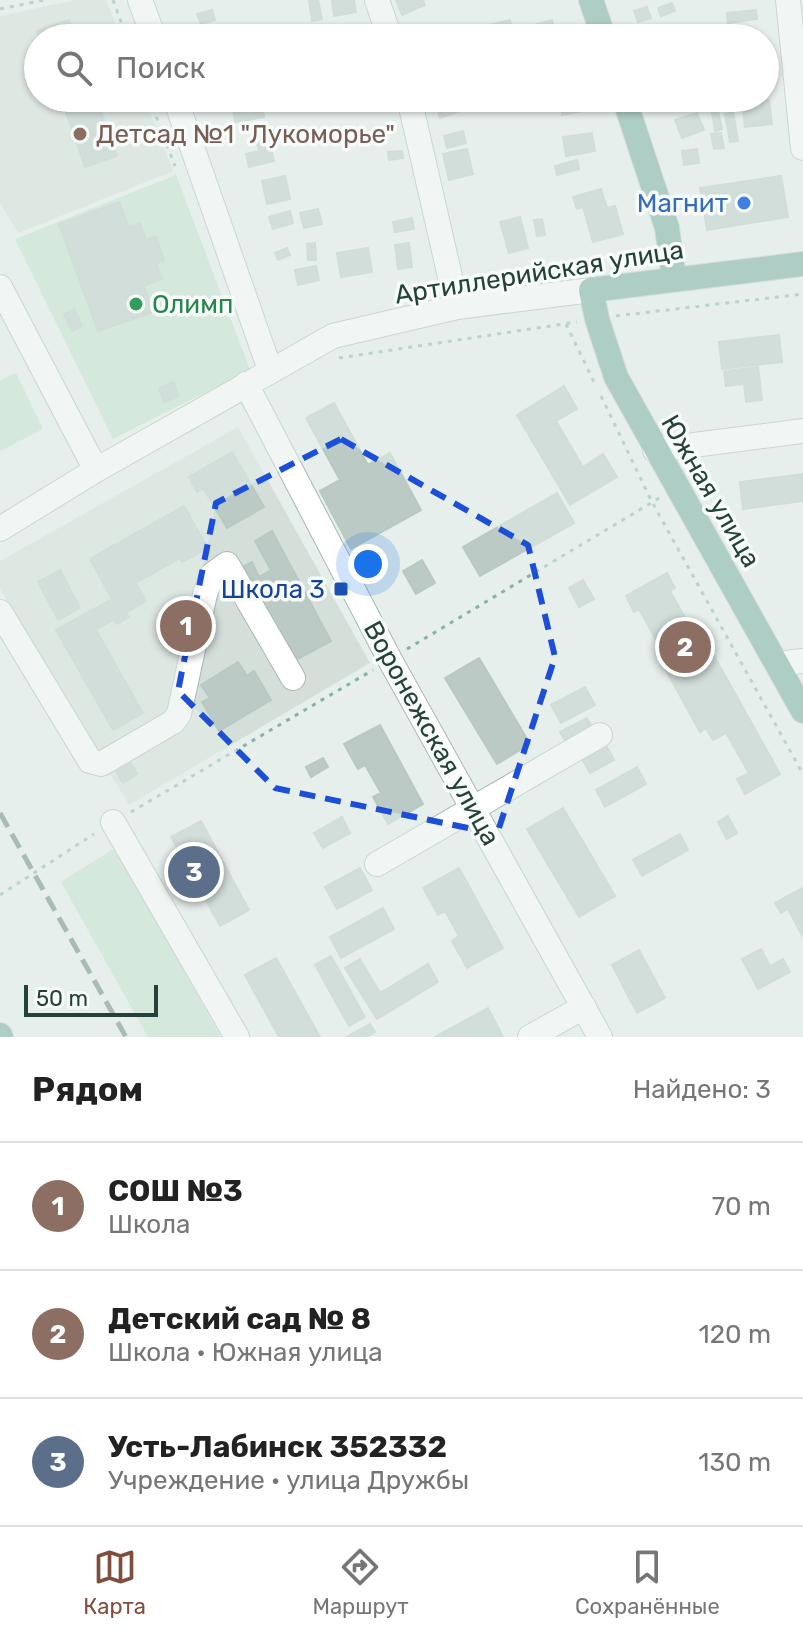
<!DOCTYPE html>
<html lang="ru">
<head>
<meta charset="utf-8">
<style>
	body { margin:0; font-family:Rubik,sans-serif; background:#f2f2f2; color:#222 }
	.scale { position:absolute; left:24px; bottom:20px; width:134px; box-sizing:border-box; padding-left:8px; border:4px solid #24423a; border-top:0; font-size:22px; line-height:28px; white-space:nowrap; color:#24423a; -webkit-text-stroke:6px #f7fbf9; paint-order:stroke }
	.you { position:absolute; left:368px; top:564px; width:28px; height:28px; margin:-20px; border:6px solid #fff; border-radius:50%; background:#1a73e8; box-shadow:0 0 0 12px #1a73e833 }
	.badge { display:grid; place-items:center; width:52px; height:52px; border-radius:50%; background:#804e3d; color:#fff; font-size:26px; font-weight:700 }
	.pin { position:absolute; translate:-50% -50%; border:4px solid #fff; box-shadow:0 2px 8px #0006 }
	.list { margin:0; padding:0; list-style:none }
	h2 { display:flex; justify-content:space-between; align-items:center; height:104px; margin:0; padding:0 32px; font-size:34px }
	h2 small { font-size:26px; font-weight:400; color:#767676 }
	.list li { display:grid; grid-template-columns:52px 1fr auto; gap:24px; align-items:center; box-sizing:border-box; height:128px; padding:0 32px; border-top:2px solid #e0e0e0 }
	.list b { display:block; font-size:30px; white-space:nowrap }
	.list p { margin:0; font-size:26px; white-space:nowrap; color:#767676 }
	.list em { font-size:26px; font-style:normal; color:#767676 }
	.icon { flex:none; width:44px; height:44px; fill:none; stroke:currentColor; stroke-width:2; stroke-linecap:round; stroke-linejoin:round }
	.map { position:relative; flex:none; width:803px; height:1037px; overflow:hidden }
	.search { position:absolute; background:#fff; box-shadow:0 2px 6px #0004; left:24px; right:24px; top:24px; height:88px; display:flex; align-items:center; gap:20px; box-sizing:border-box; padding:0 28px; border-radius:44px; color:#767676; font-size:30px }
	.sheet { height:488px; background:#fff }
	nav { display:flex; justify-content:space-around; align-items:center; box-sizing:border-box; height:112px; border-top:2px solid #e0e0e0; background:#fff; font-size:22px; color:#767676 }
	nav a { display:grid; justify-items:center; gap:4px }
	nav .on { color:#804e3d }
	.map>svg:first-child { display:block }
	.built { fill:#d4dfda }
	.green { fill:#bfe0c8 }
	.building { fill:#bbcac4; stroke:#b8c9c2; stroke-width:2 }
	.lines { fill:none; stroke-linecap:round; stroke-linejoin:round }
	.minor-casing { stroke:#a8b8b2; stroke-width:26 }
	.major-casing { stroke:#c2cac8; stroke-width:26 }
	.path { stroke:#86b3a5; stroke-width:3; stroke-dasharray:4 6; stroke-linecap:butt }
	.minor { stroke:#fff; stroke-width:24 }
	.major { stroke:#6aa596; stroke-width:24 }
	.rail { stroke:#5f7d75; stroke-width:5; stroke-dasharray:16 8; stroke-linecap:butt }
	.marked { fill:none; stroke:#1d4ed8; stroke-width:6; stroke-dasharray:16 10; stroke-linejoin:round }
	.education-dot { fill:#8d6e63; stroke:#f7fbf9; stroke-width:3 }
	.shop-dot { fill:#3f7fe0; stroke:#f7fbf9; stroke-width:3 }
	.leisure-dot { fill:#2e9e5b; stroke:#f7fbf9; stroke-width:3 }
	.transit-dot { fill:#1a4fb4; stroke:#f7fbf9; stroke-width:3 }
	.labels { text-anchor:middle; stroke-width:7; stroke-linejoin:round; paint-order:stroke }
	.education-label { font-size:26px; fill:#785e54; stroke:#f7fbf9; text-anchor:start }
	.shop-label { font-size:26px; fill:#366cbe; stroke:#f7fbf9; text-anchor:end }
	.street-label { font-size:26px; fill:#24423a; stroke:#f7fbf9 }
	.leisure-label { font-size:26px; fill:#27864d; stroke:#f7fbf9; text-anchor:start }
	.transit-label { font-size:26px; fill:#164399; stroke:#f7fbf9; text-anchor:end }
</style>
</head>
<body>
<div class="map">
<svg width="803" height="1037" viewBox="0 0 803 1037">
	<rect width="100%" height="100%" fill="#e6efeb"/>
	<path class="built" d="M75,0H106L121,38H38V98H145L173,171L18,233L0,203V16Z
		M238,427L370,663L129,805L0,589V561Z"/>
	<path class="green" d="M176,175L250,370L113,439L15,239Z
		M16,373L43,429L0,451V381Z
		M115,848L221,1037H148L61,882Z"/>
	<path class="building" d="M318,0L322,19L312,21L309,1Z
		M332,0H354L356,12L334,16Z
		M396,0H423L425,5L402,15Z
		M672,3L675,11L661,16L658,8Z
		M647,7L651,18L638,22L634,11Z
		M212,10L215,20L201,24L197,14Z
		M756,10L757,19L728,23L727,13Z
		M69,20L75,38H40L37,31Z
		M510,20L512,27L490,32L489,25Z
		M552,20L557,38H515L513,31Z
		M232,32L235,38H214Z
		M61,98H96L117,156L85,167Z
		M361,98H388L390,104L363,110Z
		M445,98H457L461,111L440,118L435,101Z
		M560,98H581L583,111L562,115Z
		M684,98H722L686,105Z
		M769,100L772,124L745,127L742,103Z
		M261,105L264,117L235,122L233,110Z
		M718,111L722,129L715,131L712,112Z
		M733,112L738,141L730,142L725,114Z
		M697,113L704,130L682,138L675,120Z
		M265,126L274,161L249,167L246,154L259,151L253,128Z
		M463,131L466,143L447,148L444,136Z
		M592,133L595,151L566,156L563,137Z
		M721,133L724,148L714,149L711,134Z
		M467,149L473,174L449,180L443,154Z
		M697,149L699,163L684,165L682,151Z
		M402,151L403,158L389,160L388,152Z
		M577,160L579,169L557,175L555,166Z
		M285,176L290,199L267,204L262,181Z
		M781,176L788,217L707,230L700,188Z
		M601,189L607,208L615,206L623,234L593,242L583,207L577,209L573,197Z
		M119,202L129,227L140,223L146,240L156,236L164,260L156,263L162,279L144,286L153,312L98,331L59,224Z
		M318,209L322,224L304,228L300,213Z
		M290,211L293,223L273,229L269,217Z
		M520,217L528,248L509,253L500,222Z
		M412,218L414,229L395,232L393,222Z
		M542,219L545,235L537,236L534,220Z
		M315,243L316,260H308L307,244Z
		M409,243L412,267L398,269L395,245Z
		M287,248L290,255L278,260L275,253Z
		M368,248L372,272L341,277L337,253Z
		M316,266L319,280L298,285L295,270Z
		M74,309L82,326L72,331L64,314Z
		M779,335L782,362L722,369L719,342Z
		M758,367L762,400L746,402L744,384L726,386L724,371Z
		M173,382L179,396L164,402L159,389Z
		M564,386L577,409L556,421L583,467L603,454L617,477L570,505L517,415Z
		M334,403L368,465L390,453L421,510L351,549L320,491L340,480L306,418Z
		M232,452L264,507L227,528L203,488L197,492L189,477Z
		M803,474V501L743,509L740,482Z
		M557,493L574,523L480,576L463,547Z
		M184,506L208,548L182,562L180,558L136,583L146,601L126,613L129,617L117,624L114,619L96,630L143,713L113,730L56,630L112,599L90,559Z
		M272,531L331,641L290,663L239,569L252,562L259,577L271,570L255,541Z
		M422,560L435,583L416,594L403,571Z
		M60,570L80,608L58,620L38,582Z
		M667,573L675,588L670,591L693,632L699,629L780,774L745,794L737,779L749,773L726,733L713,740L706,728L700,732L656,652L661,649L639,609L634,612L626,596Z
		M583,580L594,599L579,607L569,588Z
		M479,658L530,744L497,764L445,678Z
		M238,662L247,676L254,671L271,700L219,731L202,702L210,698L201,685Z
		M585,687L595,705L561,723L551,705Z
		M587,718L595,732L569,747L560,732Z
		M380,725L423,804L388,824L373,797L381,793L365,765L358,769L344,744Z
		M607,747L614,760L590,773L583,760Z
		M323,758L328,767L311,777L306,767Z
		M131,763L137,774L123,783L116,771Z
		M637,767L646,784L605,807L596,790Z
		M563,808L615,896L579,917L527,829Z
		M728,816L737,833L727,839L718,822Z
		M342,817L350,833L323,848L314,833Z
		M201,821L249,910L220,926L171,837Z
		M680,834L688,850L642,876L633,860Z
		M360,868L372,890L337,909L325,887Z
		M459,868L503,948L467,968L452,941L459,936L445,911L438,915L423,888Z
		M803,888V937L788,909L781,913L775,903Z
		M383,908L394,929L341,958L330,937Z
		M761,949L770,966L783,959L790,972L758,989L742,959Z
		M639,950L665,998L637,1013L612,965Z
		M331,956L365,1017L349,1026L315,965Z
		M276,958L320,1037H279L245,975Z
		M360,959L380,993L428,964L438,982L377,1019L345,968Z
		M488,1008L503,1037H435Z
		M370,1024L375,1032L366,1037H347Z"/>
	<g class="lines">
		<g class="minor-casing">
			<path id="minor" d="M140,0L154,38
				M377,0L390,38
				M788,0L803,148
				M175,98L270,370
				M409,98L457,307
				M0,287L96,470
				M246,384L390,660L600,1037
				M655,450L803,431
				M0,529L96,470L333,336L457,307L591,290
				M0,612L90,761L101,764L173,722L179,714L205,594L212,575L227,564L293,678
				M777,664L803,661
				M113,822L237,1037
				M377,864L600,735
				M530,1037L584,1007"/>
		</g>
		<g class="major-casing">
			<path id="major" d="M591,0L604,38
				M624,98L667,228L674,278
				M803,264L591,290L597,319L616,377L803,711
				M0,1035L1,1037"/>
		</g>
		<path class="path" d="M113,0L127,38
			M0,9L44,0
			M149,98L175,166
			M616,316L803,294
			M566,324L594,382
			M339,358L577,322
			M601,396L652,502L803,774
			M407,649L661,497
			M131,812L373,670
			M0,895L94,834"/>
		<use href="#minor" class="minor"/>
		<use href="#major" class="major"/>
		<path class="rail" d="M0,813L126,1037"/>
	</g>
	<path d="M0 0H803V1037H0ZM341,439L528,545L555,657L497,834L275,788L178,691L216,503Z" fill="#e6efeb" fill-opacity=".55" fill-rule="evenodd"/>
	<path class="marked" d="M341,439L528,545L555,657L497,834L275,788L178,691L216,503Z"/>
	<circle class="education-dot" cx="80" cy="134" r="8"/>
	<circle class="shop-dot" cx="744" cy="203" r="8"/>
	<circle class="leisure-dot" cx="136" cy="304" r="8"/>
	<rect class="transit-dot" x="333" y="581" width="16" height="16" rx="4"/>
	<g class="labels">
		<g class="education-label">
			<text x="96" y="143">Детсад №1 "Лукоморье"</text>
		</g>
		<g class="shop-label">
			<text x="728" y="212">Магнит</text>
		</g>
		<g class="street-label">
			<text transform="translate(539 272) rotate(-9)" y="9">Артиллерийская улица</text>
			<text transform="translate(711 491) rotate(60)" y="9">Южная улица</text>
			<text transform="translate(432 733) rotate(61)" y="9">Воронежская улица</text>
		</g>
		<g class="leisure-label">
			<text x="152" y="313">Олимп</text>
		</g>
		<g class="transit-label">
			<text x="325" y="598">Школа 3</text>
		</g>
	</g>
</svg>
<div class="scale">50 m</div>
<div class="you"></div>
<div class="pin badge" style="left:186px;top:626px;background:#8d6e63">1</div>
<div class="pin badge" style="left:685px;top:647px;background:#8d6e63">2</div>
<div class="pin badge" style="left:194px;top:872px;background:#5c6f8a">3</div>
<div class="search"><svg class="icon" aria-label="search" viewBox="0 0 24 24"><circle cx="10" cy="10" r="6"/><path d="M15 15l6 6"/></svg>Поиск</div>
</div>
<section class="sheet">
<h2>Рядом<small>Найдено: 3</small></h2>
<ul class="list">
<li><span class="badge" style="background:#8d6e63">1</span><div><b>СОШ №3</b><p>Школа</p></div><em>70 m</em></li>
<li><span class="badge" style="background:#8d6e63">2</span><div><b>Детский сад № 8</b><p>Школа · Южная улица</p></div><em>120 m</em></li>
<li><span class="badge" style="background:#5c6f8a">3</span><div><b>Усть-Лабинск 352332</b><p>Учреждение · улица Дружбы</p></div><em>130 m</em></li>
</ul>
</section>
<nav>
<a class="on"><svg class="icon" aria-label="map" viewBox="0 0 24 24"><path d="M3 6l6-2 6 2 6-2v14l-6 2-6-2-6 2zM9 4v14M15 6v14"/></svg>Карта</a>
<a><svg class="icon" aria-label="directions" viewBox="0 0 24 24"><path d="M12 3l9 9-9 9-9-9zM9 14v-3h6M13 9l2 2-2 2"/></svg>Маршрут</a>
<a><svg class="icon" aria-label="saved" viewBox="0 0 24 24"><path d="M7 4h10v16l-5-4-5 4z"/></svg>Сохранённые</a>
</nav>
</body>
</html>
